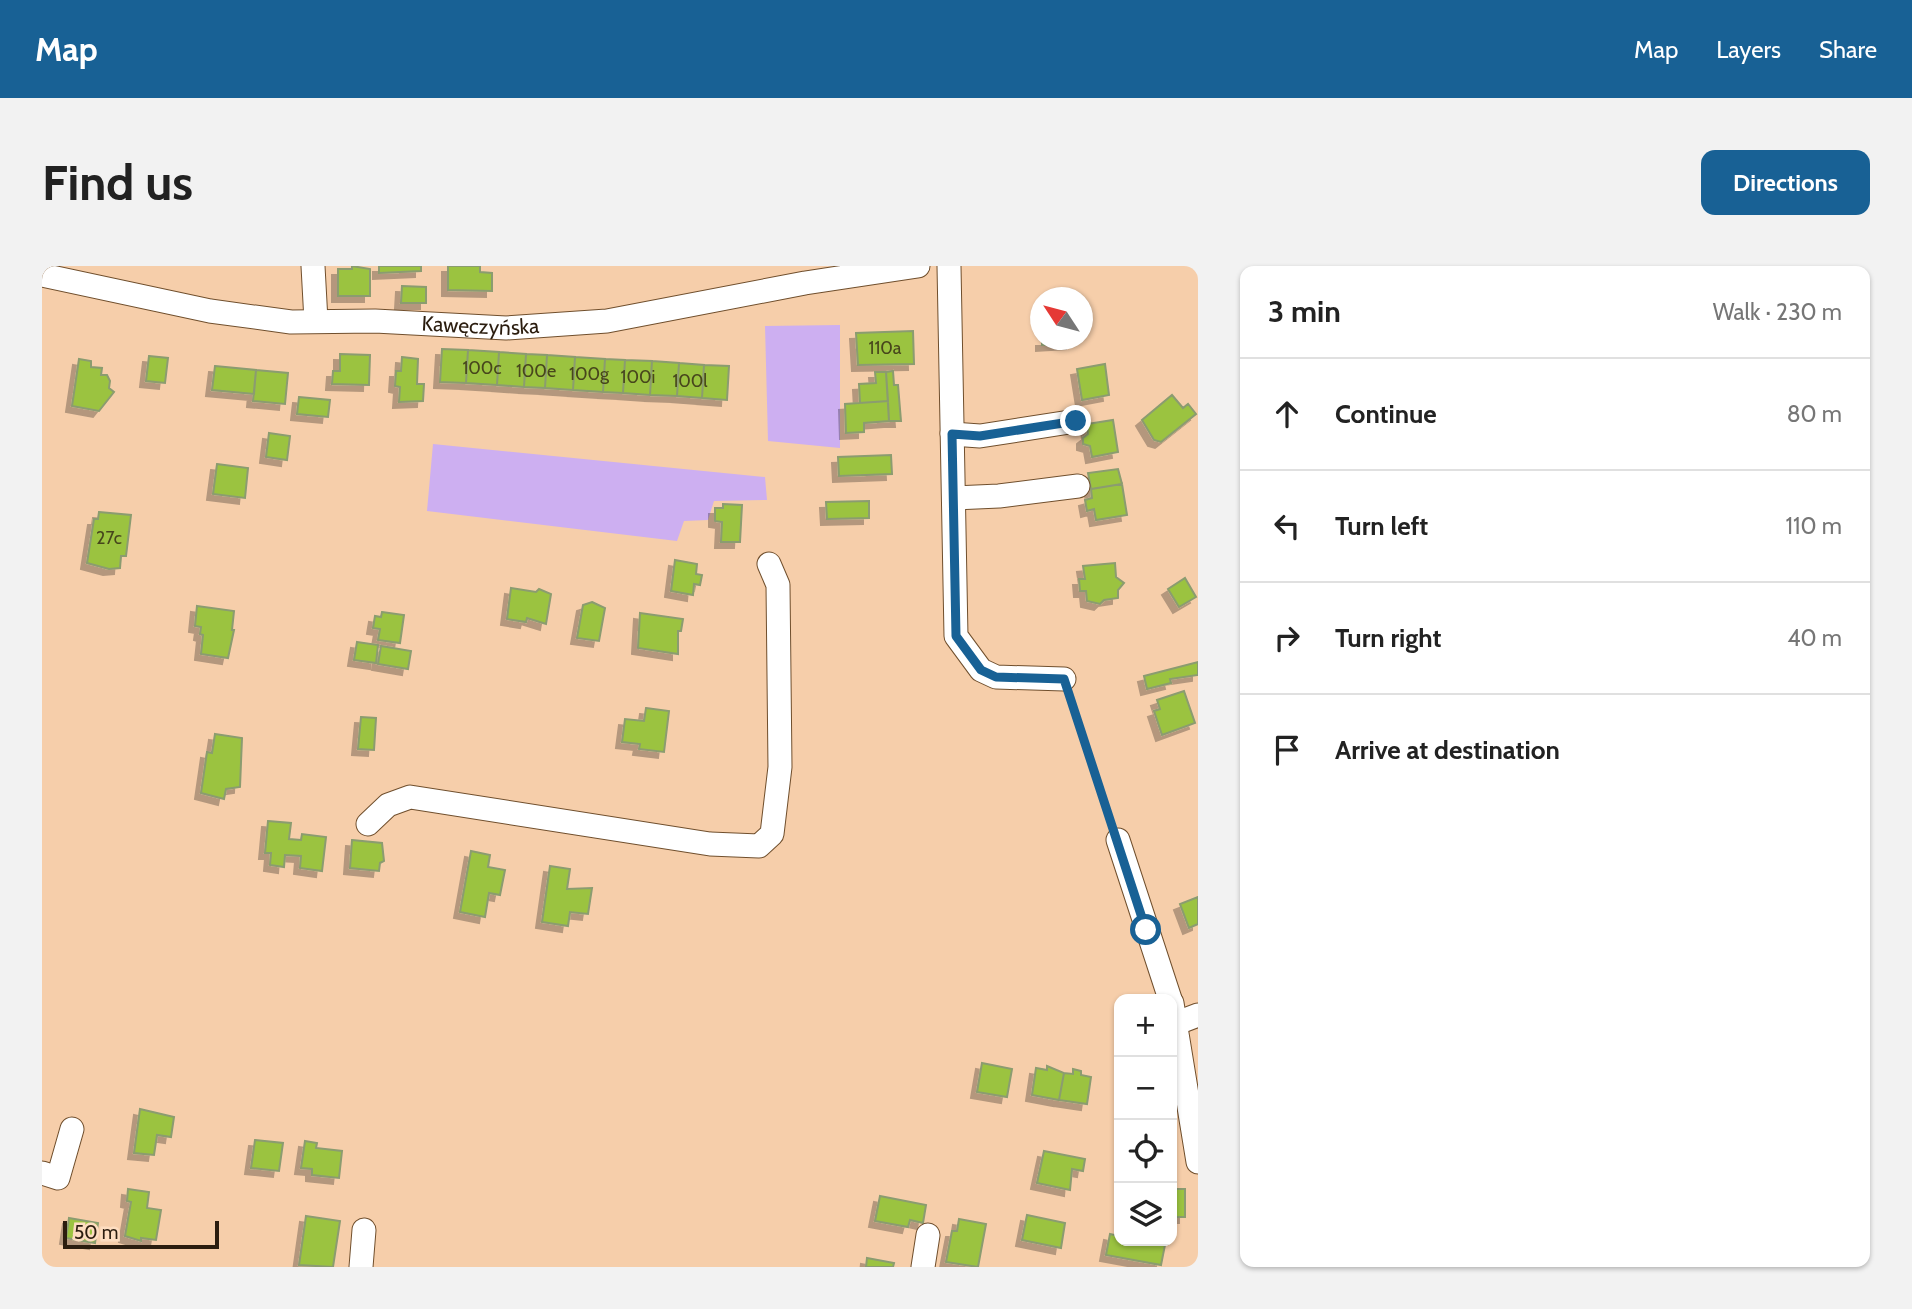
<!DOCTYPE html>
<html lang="en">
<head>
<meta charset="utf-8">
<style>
	body { margin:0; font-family:Cabin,sans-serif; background:#f2f2f2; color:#222 }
	.controls { position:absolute; right:21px; bottom:21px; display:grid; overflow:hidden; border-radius:14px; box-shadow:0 2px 5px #0004 }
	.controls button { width:63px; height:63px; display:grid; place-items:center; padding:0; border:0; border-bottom:2px solid #e0e0e0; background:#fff; color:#222; font:35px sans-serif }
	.compass { position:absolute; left:988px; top:21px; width:63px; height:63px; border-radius:50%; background:#fff; box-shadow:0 2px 5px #0004; rotate:306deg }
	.scale { position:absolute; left:21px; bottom:18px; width:156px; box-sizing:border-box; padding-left:7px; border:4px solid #2b1d0f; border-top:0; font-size:19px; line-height:24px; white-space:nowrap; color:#2b1d0f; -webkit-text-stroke:5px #fdddc0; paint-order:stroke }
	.stop { position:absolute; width:21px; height:21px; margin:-16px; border:5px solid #186195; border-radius:50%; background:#fff }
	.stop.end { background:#186195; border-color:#fff; box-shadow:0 2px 7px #0008 }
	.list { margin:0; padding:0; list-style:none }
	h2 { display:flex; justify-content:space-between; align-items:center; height:91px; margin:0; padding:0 28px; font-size:30px }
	h2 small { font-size:23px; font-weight:400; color:#767676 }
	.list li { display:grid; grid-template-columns:46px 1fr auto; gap:21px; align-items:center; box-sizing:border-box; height:112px; padding:0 28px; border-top:2px solid #e0e0e0 }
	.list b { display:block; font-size:26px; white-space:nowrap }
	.list em { font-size:23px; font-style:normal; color:#767676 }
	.icon { flex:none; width:38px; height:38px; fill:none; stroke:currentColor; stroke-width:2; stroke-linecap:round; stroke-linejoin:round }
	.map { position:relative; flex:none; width:1156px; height:1001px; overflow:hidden; border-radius:14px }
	header { display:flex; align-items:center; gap:42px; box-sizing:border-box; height:98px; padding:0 35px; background:#186195; color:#fff }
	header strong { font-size:33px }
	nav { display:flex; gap:38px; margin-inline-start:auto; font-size:24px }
	.intro { display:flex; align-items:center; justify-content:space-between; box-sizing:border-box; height:168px; padding:0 42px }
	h1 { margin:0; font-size:49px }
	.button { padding:18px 32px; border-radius:14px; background:#186195; color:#fff; font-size:24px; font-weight:700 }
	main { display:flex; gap:42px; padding:0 42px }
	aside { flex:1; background:#fff; border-radius:14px; box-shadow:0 2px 5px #0004 }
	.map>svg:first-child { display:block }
	.green { fill:#cdaff1 }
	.building { fill:#9bc341; stroke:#8b9c70; stroke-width:2; filter:url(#shadow) }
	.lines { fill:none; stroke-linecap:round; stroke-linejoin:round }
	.minor-casing { stroke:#704f2d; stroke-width:25 }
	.path { stroke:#91765d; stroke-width:3.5; stroke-dasharray:3.5 5; stroke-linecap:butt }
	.minor { stroke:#fff; stroke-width:23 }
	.route { stroke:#186195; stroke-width:9 }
	.labels { text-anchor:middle; stroke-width:5; stroke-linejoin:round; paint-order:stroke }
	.number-label { font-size:18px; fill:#47461c }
	.street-label { font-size:21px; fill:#2b1d0f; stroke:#fdddc0 }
</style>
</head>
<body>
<header>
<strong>Map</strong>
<nav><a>Map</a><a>Layers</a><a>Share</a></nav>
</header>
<div class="intro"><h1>Find us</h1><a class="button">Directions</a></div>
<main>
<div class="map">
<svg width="1156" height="1001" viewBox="0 0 1156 1001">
	<defs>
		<filter id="shadow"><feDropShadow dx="-6" dy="6" stdDeviation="0" flood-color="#0004"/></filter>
	</defs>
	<rect width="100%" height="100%" fill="#f6ceaa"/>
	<path class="green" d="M798,59V182L726,175L723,60Z
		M391,178L723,211L725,234L672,235L666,254L642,255L635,275L385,245Z"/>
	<path class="building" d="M310,0L328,3V30H296V3H310Z
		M337,0H379V5L337,7Z
		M406,0H438V6L450,7V25L406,24Z
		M360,20L384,21V37H359Z
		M871,65L872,98L816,99L814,67Z
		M1000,74H1030V77L1000,79Z
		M400,83L426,84L424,117L398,116Z
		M426,84L457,86L455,119L424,117Z
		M457,86L484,88L482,121L455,119Z
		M298,88L328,89L327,119L290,118L291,105H298Z
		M484,88L505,89L503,122L482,121Z
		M505,89L533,91L531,124L503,122Z
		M107,90L126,92L123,117L104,115Z
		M360,91L376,93L375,118H382L381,135L357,136L358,121L353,120L354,105H359Z
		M533,91L563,93L561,126L531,124Z
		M37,93L49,95V101L60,102L59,109H65L68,115L67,122L72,126L57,145L30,140Z
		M563,93L583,94L581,127L561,126Z
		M583,94L610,95L608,129L581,127Z
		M610,95L637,97L635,130L608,129Z
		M637,97L662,99L660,132L635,130Z
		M1063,98L1067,129L1040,134L1035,103Z
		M662,99L687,100L685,134L660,132Z
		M173,100L214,104L212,128L170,124Z
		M214,104L246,107L243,138L211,135Z
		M851,105L852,119H856L859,155H847L844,106Z
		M833,106H844L846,135L818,137L817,118L834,117Z
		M1130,129L1141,142L1146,138L1154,148L1119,176L1112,174L1100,154Z
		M257,131L288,134L286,151L255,148Z
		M846,135L847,155L822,157V166L804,167L803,138Z
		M1071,154L1076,186L1050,191L1048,180L1041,178V172L1046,168L1045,158Z
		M227,167L248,170L245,194L224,191Z
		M849,189L850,208L797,210L796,191Z
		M175,198L206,202L203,232L171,228Z
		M1076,203L1080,218L1049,223L1046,207Z
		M1080,218L1085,249L1054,254L1052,243L1045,245L1043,234L1050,232L1049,223Z
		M827,235V252L785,253L784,236Z
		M681,238L700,239L698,276H679L680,256L673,255V242H681Z
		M57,246L89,249L84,290H79L78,302L67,303L45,297L52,253H56Z
		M633,294L655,298L654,308L660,309L658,319L652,318L651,329L629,325Z
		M1073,297L1074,311L1082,317L1076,324V332L1062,334L1058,338L1045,335L1044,325H1038L1037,313H1043L1041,300Z
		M1143,312L1154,331L1137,341L1126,323Z
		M469,322L494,326L497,323L509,328L504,358L485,352L484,356L465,353Z
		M550,336L563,342L557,375L535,372L541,339Z
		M155,340L192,345L190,364H192L186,392L159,388L161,369L158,368L159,361L153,360Z
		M340,346L362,349L358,377L336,374L338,363L331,362L333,350L339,351Z
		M598,347L641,353L639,365H636V388L596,382Z
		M315,376L336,379L334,397L312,394Z
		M339,380L369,385L366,403L336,398Z
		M1156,396V409L1128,413L1129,417L1105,423L1102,410Z
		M1142,425L1153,457L1120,469L1112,445L1118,443L1115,434Z
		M604,442L627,445L622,486L597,483L598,478L580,476L583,453L602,455Z
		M319,451L334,452L332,484L316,483Z
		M173,468L200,472L198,521L184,523L182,533L159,527L165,486L170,487Z
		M226,555L249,557L247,573L259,574L260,568L284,571L280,605L258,602L259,590L243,589L242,601L228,599L229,587H223Z
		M310,574L340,577L342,595L338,597L337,605L308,602Z
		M429,585L448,589L446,601L463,604L458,629L447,627L443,651L418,646Z
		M508,600L528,603L525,623L550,622L546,648L528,646L526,660L500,656Z
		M1156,631V658L1147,662L1138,638Z
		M940,797L970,803L965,831L935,826Z
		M1005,800L1022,807L1017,834L990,829L994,802L1005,804Z
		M1031,803L1039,805V809L1049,811L1045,838L1017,834L1022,807L1031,808Z
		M98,843L132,851L129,871L115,869L112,889L92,887Z
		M213,874L241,877L237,905L209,902Z
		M263,875L275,877L274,882L300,885L297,912L270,909V903L259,902Z
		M1002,885L1043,893L1041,905L1030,903L1028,924L995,917Z
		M86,923L107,926L105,942L119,944L114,974L99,972V975L83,970L89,936L85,935Z
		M1130,923H1143V951H1130Z
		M838,930L884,939L881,957L868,954L866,961L833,955Z
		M985,949L1023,957L1019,982L980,974Z
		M264,950L298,955L291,1001L257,999Z
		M27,952L56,957L53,977L24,972Z
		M917,953L944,958L936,1001L904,996L910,965H915Z
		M1068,968L1077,970V975L1123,979L1119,999L1064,989Z
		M825,992L852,997L851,1001H824Z"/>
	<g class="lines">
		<g class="minor-casing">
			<g id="minor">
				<path d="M271,0L274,55"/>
				<path d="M907,0L914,370L939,404L954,411L1022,413"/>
				<path id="s1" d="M0,9L168,45L249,56L333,55L464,62L565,55L763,17L876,0"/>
				<path d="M910,168L938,170L1034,155"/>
				<path d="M912,232L957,230L1036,220"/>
				<path d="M326,558L346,539L368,531L668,578L717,580L730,568L738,501L736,319L727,298"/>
				<path d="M1076,574L1128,733"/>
				<path d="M1130,737L1156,896"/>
				<path d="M1135,757L1156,749"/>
				<path d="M0,907L16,912L30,863"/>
				<path d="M319,1001L322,964"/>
				<path d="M881,1001L886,969"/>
			</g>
		</g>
		<path class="path" d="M1029,433L1070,555"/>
		<use href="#minor" class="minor"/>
	</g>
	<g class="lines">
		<path class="route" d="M1034,155L938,170L910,168L914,370L939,404L954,411L1022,413L1104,664"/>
	</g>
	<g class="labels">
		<g class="number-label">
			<text x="843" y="88">110a</text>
			<text x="440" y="108">100c</text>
			<text x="494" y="111">100e</text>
			<text x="547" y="114">100g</text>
			<text x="596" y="117">100i</text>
			<text x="648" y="121">100l</text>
			<text x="67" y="278">27c</text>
		</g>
		<g class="street-label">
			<text dy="7" stroke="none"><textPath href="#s1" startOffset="443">Kawęczyńska</textPath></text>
		</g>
	</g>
</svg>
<div class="controls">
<button>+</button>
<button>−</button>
<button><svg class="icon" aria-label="locate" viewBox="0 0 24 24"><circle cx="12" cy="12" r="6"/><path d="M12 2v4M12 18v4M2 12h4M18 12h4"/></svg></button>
<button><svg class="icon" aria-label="layers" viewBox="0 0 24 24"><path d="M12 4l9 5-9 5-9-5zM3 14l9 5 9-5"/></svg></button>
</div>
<svg class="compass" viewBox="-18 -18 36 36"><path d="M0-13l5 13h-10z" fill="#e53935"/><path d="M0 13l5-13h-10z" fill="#767676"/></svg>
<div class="scale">50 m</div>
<div class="stop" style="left:1104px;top:664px"></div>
<div class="stop end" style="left:1034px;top:155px"></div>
</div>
<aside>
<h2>3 min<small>Walk · 230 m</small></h2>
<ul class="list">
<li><svg class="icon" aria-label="ahead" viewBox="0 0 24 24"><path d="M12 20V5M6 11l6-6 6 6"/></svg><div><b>Continue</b></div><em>80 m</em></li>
<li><svg class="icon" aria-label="left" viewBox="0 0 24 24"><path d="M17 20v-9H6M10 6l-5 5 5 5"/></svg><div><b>Turn left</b></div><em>110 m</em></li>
<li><svg class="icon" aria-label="right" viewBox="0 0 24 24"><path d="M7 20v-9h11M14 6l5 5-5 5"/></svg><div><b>Turn right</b></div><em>40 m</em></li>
<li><svg class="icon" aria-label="arrive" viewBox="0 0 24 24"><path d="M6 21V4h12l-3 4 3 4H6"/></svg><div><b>Arrive at destination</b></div></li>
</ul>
</aside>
</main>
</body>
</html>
